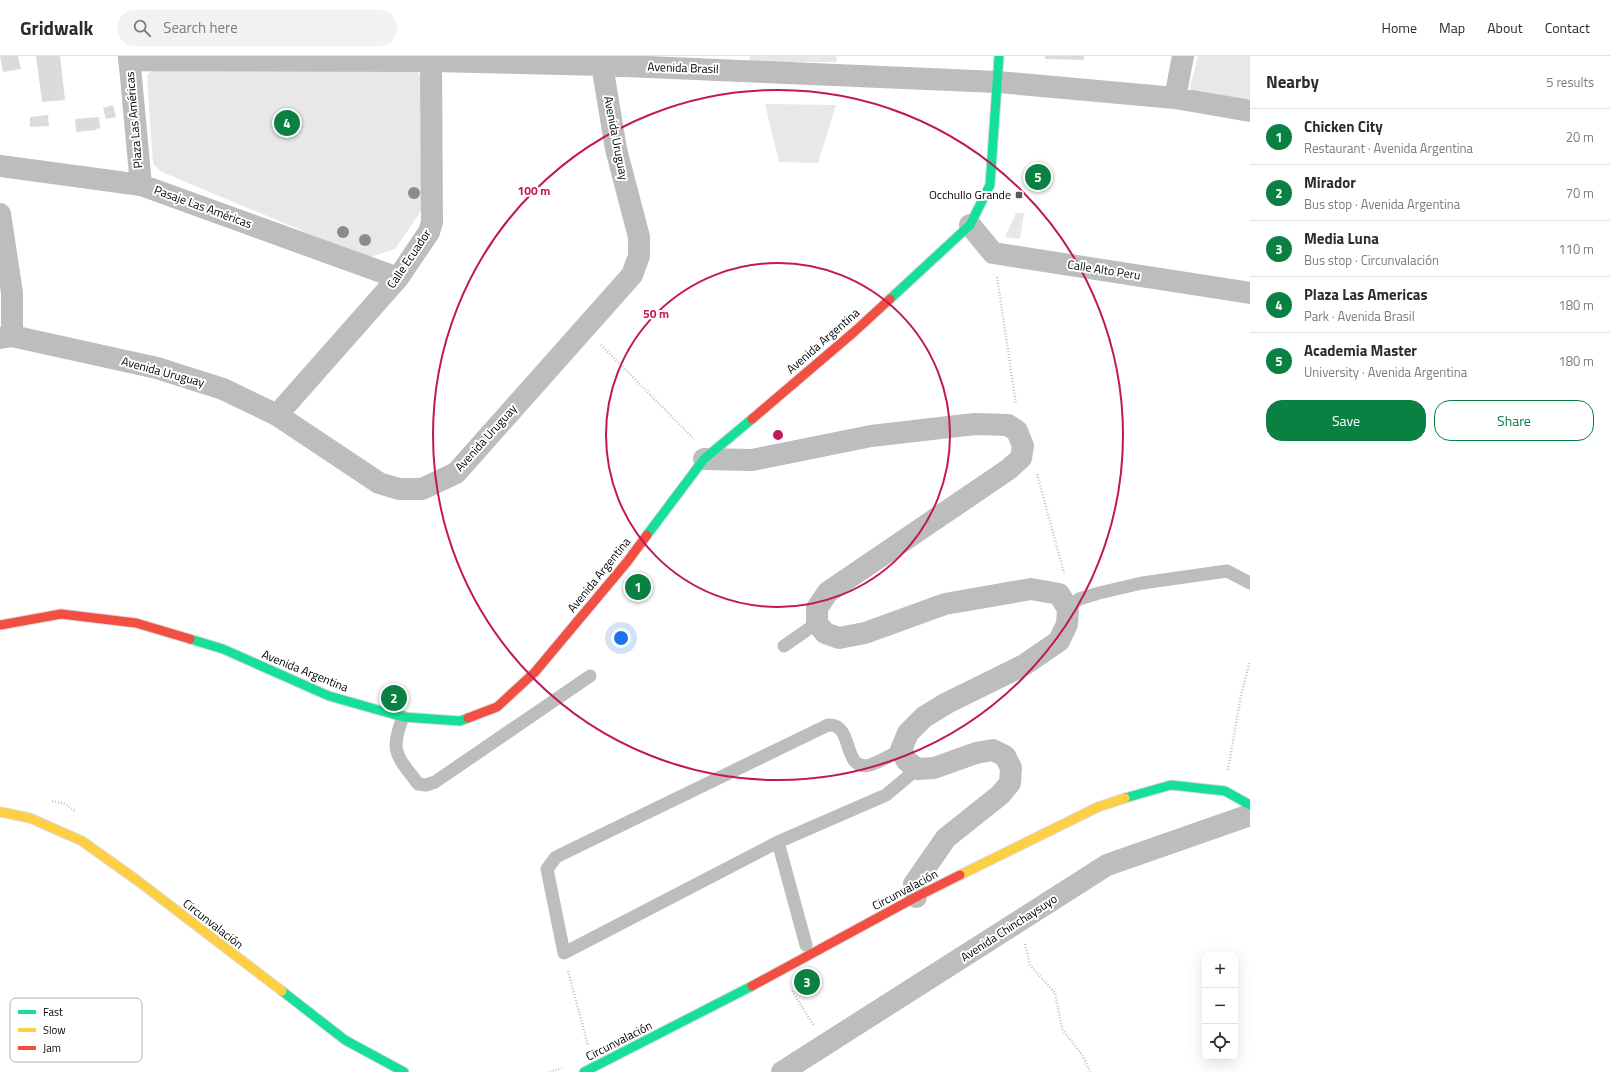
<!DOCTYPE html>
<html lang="en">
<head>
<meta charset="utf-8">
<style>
	body { margin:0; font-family:"Titillium Web",sans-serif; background:#f2f2f3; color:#2b2b33 }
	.controls { position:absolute; right:12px; bottom:12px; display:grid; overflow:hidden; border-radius:8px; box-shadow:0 4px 16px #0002 }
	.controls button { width:36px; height:36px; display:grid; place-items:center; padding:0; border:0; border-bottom:1px solid #e1e1e2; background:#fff; color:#2b2b33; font:20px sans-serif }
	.you { position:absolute; left:621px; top:582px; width:14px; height:14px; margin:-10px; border:3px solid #fff; border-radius:50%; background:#1a73e8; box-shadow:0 0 0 6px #1a73e833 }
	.badge { display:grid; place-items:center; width:26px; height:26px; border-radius:50%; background:#0b8043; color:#fff; font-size:13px; font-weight:700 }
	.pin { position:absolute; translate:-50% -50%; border:2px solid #fff; box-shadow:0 1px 4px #0006 }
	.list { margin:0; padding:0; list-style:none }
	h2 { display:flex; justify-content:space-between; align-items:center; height:52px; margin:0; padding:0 16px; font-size:17px }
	h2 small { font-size:13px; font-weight:400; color:#7c7c81 }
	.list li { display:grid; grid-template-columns:26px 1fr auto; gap:12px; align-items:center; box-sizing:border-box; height:56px; padding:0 16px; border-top:1px solid #e1e1e2 }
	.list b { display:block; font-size:15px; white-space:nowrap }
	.list p { margin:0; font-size:13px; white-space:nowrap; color:#7c7c81 }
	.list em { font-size:13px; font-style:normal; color:#7c7c81 }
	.actions { display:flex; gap:8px; padding:12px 16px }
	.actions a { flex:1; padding:9px 0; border:1px solid #0b8043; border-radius:16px; text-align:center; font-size:14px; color:#0b8043 }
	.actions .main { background:#0b8043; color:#fff }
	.icon { flex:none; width:22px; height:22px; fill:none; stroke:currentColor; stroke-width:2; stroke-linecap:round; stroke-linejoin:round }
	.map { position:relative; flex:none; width:1250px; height:1016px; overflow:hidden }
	header { display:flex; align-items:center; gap:24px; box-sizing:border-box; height:56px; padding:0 20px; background:#fff; border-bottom:1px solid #e1e1e2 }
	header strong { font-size:19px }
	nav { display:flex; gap:22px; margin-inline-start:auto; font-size:14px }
	.search { width:280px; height:36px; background:#f2f2f3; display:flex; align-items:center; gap:10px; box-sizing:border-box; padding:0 14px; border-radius:22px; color:#7c7c81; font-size:15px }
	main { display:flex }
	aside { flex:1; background:#fff }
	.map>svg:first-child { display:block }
	.green { fill:#e8e8e8 }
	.building { fill:#dbdbdb }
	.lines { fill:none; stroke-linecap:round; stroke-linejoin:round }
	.fast-casing { stroke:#dbdbdb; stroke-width:11 }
	.slow-casing { stroke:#dbdbdb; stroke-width:11 }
	.jam-casing { stroke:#dbdbdb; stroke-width:11 }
	.path { stroke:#c2c2c2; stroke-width:2.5; stroke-dasharray:1 2; stroke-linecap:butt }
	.lane { stroke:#bdbdbd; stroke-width:13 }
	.street { stroke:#bdbdbd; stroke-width:22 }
	.fast { stroke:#16e098; stroke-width:9 }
	.slow { stroke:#ffcf43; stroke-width:9 }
	.jam { stroke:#f24e42; stroke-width:9 }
	.tree { fill:#8b8b8b }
	.ring { fill:none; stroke:#c2185b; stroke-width:2 }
	.poi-dot { fill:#595959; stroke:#fff; stroke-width:1.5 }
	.labels { text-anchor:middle; stroke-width:4; stroke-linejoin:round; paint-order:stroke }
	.street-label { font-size:12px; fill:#000; stroke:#fff }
	.poi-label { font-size:12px; fill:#000; stroke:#fff; text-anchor:end }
	.key { fill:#fff; stroke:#b2b2b2; stroke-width:1 }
	.key-label { font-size:11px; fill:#000 }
	.centre { fill:#c2185b; stroke:#fff; stroke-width:2 }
	.ring-label { font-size:12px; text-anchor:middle; font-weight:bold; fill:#c2185b; stroke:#fff; stroke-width:4; stroke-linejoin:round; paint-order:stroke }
</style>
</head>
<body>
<header>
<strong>Gridwalk</strong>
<div class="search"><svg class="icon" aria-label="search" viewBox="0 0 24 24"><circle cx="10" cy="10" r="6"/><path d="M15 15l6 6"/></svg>Search here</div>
<nav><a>Home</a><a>Map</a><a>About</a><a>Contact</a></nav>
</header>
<main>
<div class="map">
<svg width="1250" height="1016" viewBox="0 0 1250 1016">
	<rect width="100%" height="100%" fill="#fff"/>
	<path class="green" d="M750,0H836L837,6H749Z
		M1198,0H1250V52L1194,45L1190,32Z
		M158,7H412L425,27L421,155L395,193L367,202L162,116L153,108L147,20Z
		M765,48L836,49L818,107L779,106Z
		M1016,157H1024L1020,183L1005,181Z"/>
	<path class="building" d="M0,0H18L21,13L3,16Z
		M36,0H60L65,44L42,46Z
		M1045,0H1084V4L1045,3Z
		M113,49L116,61L106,63L103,52Z
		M48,59L49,70L30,71V61Z
		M99,61L100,72L96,73V74L76,76L75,63Z"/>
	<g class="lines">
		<g class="fast-casing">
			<path id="fast" d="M890,243L970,169L990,129L999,0
				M647,479L704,403L752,363
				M190,583L223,593L329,640L403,661L460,665L468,662
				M1125,742L1171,729L1225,735L1250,749
				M282,935L345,984L404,1016
				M584,1016L752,930"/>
		</g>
		<g class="slow-casing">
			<path id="slow" d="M0,756L30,762L82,785L138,825L282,935
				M960,819L1098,751L1125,742"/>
		</g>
		<g class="jam-casing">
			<path id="jam" d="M752,363L854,276L890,243
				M0,569L61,558L136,567L190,583
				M468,662L497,651L535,616L627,506L647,479
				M752,930L916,841L960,819"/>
		</g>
		<path class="path" d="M997,221L1016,348
			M601,289L694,383
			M1037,418L1064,517
			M1228,714L1241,639L1250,605
			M52,745L66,748L76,756
			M1025,888L1030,909L1055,937L1062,973L1083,1000L1090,1016
			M568,915L588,989
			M792,935L814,970
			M550,1016L562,1012"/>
		<path class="lane" d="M1068,553L1079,543L1099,537L1142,527L1227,515L1250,527
			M784,590L817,567
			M403,661C389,697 397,699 418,728L426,729L435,726L590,620
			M901,694C891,699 880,706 870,709C841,716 855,667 828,669L556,801L547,813L564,897L778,786L886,739L917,713
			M778,786L806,889"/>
		<path class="street" d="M129,0L141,129
			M129,4L431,5L602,9L998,26L1175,42L1250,55
			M1175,42L1183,0
			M0,110L141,129L398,222
			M0,158L12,237V280
			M970,169L993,197L1250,237
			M0,282L12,280L157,312L223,333L277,359L379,427L399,433H422L456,417L632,219L639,200V181L616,93L602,9L604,0
			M277,359L398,222L429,176L432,166L431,5
			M704,403L752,404L871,380L975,368L1008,369L1017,375L1023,390L1021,402L1009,413L828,536L817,552V567L825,577L839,582L865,577L945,548L1031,533L1059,538L1068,553L1067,568L1059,585L1024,609L947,647L924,661L908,677L901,694L907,705L917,713L934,712L976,697L993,694L1005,700L1011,712L1010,727L1000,739L946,782L914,828L916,841
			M782,1016L1107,809L1250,759"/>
		<use href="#fast" class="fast"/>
		<use href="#slow" class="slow"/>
		<use href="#jam" class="jam"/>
	</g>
	<g class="tree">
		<circle cx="414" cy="137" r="6"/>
		<circle cx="343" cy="176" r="6"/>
		<circle cx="365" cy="184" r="6"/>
	</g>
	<g class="ring">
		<circle cx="778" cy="379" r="172"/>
		<circle cx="778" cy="379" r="345"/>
	</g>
	<rect class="poi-dot" x="1015" y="135" width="8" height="8" rx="2"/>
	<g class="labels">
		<g class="street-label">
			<text transform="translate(683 12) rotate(2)" y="4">Avenida Brasil</text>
			<text transform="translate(134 64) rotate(-95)" y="4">Plaza Las Américas</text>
			<text transform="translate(616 82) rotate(79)" y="4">Avenida Uruguay</text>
			<text transform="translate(203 151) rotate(20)" y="4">Pasaje Las Américas</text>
			<text transform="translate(409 203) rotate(-56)" y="4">Calle Ecuador</text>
			<text transform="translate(1104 214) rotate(9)" y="4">Calle Alto Peru</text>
			<text transform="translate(823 285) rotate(-41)" y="4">Avenida Argentina</text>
			<text transform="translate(163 316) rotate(15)" y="4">Avenida Uruguay</text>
			<text transform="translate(486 382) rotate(-48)" y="4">Avenida Uruguay</text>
			<text transform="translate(599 519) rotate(-51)" y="4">Avenida Argentina</text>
			<text transform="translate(305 615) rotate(22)" y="4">Avenida Argentina</text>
			<text transform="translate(905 834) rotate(-28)" y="4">Circunvalación</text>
			<text transform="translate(213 868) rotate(38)" y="4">Circunvalación</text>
			<text transform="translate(1009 872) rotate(-33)" y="4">Avenida Chinchaysuyo</text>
			<text transform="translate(619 985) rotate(-27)" y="4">Circunvalación</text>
		</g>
		<g class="poi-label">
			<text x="1011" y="143">Occhullo Grande</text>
		</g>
	</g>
	<rect x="10" y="942" width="132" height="64" rx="6" class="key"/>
	<rect x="18" y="954" width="18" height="4" fill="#16e098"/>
	<rect x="18" y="972" width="18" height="4" fill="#ffcf43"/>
	<rect x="18" y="990" width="18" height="4" fill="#f24e42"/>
	<g class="key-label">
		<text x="43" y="960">Fast</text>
		<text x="43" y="978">Slow</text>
		<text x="43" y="996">Jam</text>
	</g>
	<circle cx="778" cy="379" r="6" class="centre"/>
	<g class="ring-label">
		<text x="534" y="139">100 m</text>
		<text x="656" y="262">50 m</text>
	</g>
</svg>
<div class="controls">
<button>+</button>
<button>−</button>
<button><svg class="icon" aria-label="locate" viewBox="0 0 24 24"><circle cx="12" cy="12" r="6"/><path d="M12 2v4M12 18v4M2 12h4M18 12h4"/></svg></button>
</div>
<div class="you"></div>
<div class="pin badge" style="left:638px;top:531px">1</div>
<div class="pin badge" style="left:394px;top:642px">2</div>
<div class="pin badge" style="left:807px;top:926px">3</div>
<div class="pin badge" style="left:287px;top:67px">4</div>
<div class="pin badge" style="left:1038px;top:121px">5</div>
</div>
<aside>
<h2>Nearby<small>5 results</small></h2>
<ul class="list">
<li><span class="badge">1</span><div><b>Chicken City</b><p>Restaurant · Avenida Argentina</p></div><em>20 m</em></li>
<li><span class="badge">2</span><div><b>Mirador</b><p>Bus stop · Avenida Argentina</p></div><em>70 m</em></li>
<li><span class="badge">3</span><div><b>Media Luna</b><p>Bus stop · Circunvalación</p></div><em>110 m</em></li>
<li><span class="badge">4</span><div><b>Plaza Las Americas</b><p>Park · Avenida Brasil</p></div><em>180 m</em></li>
<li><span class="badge">5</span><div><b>Academia Master</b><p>University · Avenida Argentina</p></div><em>180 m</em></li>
</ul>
<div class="actions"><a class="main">Save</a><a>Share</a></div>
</aside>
</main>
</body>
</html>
